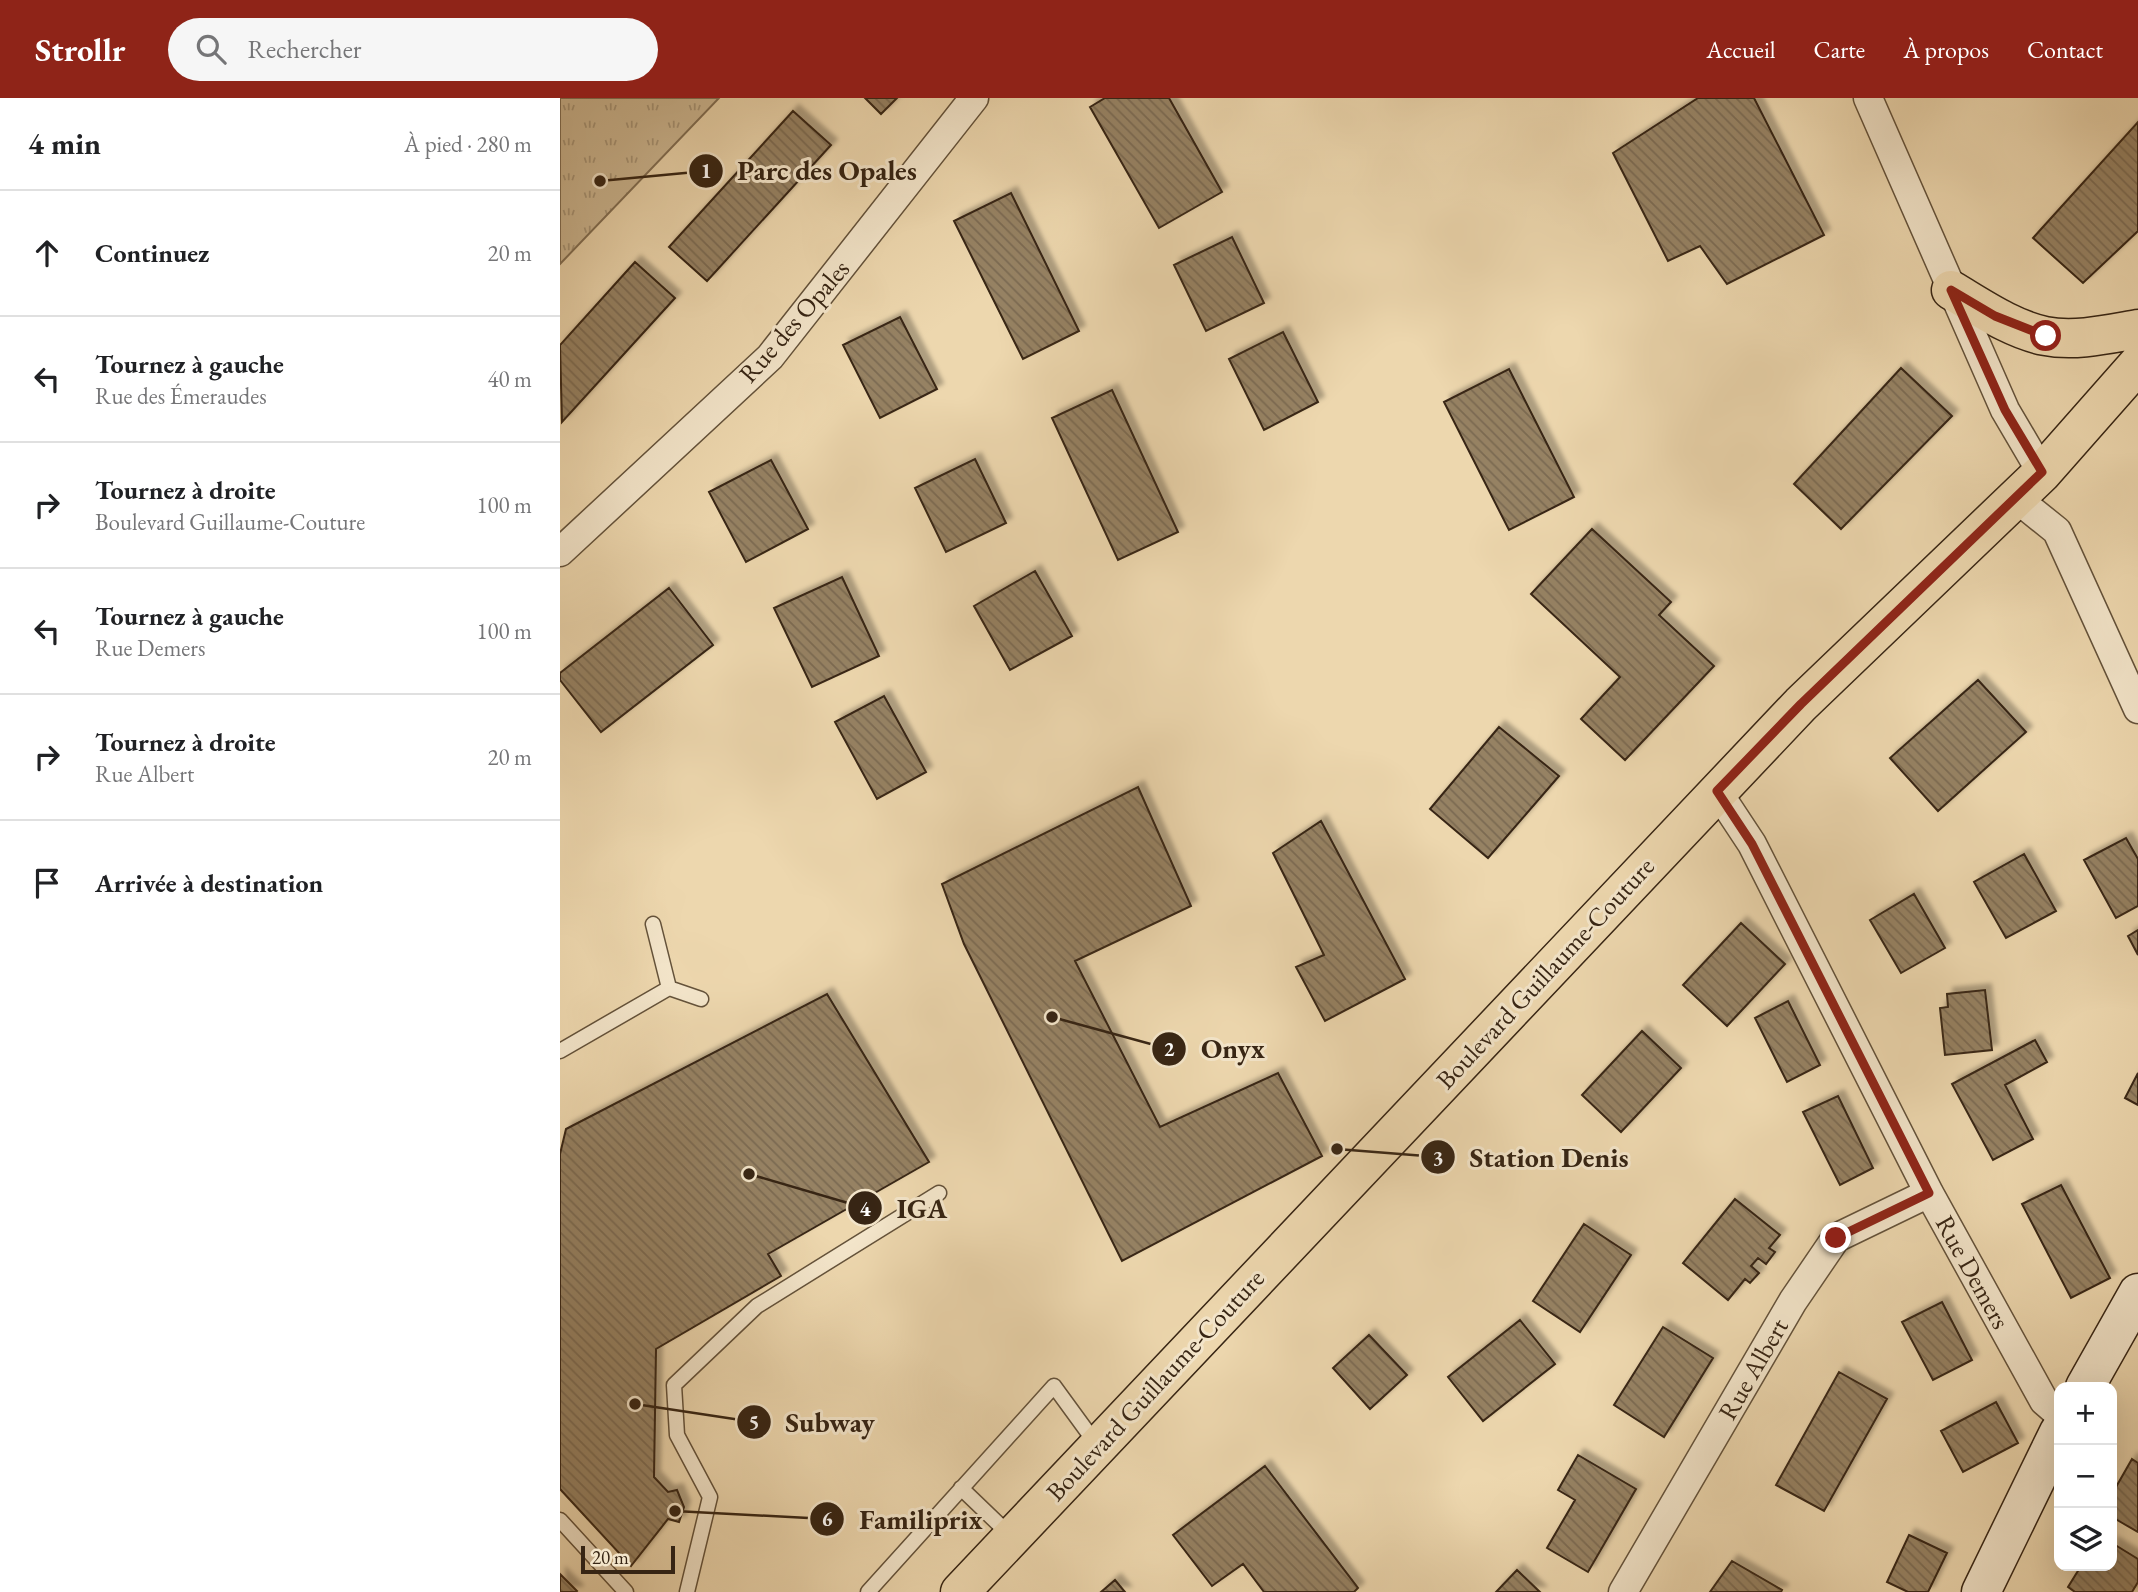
<!DOCTYPE html>
<html lang="fr">
<head>
<meta charset="utf-8">
<style>
	body { margin:0; font-family:"EB Garamond",serif; background:#f6f6f6; color:#202124 }
	.controls { position:absolute; right:21px; bottom:21px; display:grid; overflow:hidden; border-radius:14px; box-shadow:0 7px 28px #0002 }
	.controls button { width:63px; height:63px; display:grid; place-items:center; padding:0; border:0; border-bottom:2px solid #e0e0e0; background:#fff; color:#202124; font:35px sans-serif }
	.scale { position:absolute; left:21px; bottom:18px; width:94px; box-sizing:border-box; padding-left:7px; border:4px solid #372514; border-top:0; font-size:19px; line-height:24px; white-space:nowrap; color:#372514; -webkit-text-stroke:5px #f3e5ca; paint-order:stroke }
	.stop { position:absolute; width:21px; height:21px; margin:-16px; border:5px solid #8f2418; border-radius:50%; background:#fff }
	.stop.end { background:#8f2418; border-color:#fff; box-shadow:0 2px 7px #0008 }
	.list { margin:0; padding:0; list-style:none }
	h2 { display:flex; justify-content:space-between; align-items:center; height:91px; margin:0; padding:0 28px; font-size:30px }
	h2 small { font-size:23px; font-weight:400; color:#757577 }
	.list li { display:grid; grid-template-columns:46px 1fr auto; gap:21px; align-items:center; box-sizing:border-box; height:126px; padding:0 28px; border-top:2px solid #e0e0e0 }
	.list b { display:block; font-size:26px; white-space:nowrap }
	.list p { margin:0; font-size:23px; white-space:nowrap; color:#757577 }
	.list em { font-size:23px; font-style:normal; color:#757577 }
	.icon { flex:none; width:38px; height:38px; fill:none; stroke:currentColor; stroke-width:2; stroke-linecap:round; stroke-linejoin:round }
	.map { position:relative; flex:none; width:1578px; height:1494px; overflow:hidden }
	header { display:flex; align-items:center; gap:42px; box-sizing:border-box; height:98px; padding:0 35px; background:#8f2418; color:#fff }
	header strong { font-size:33px }
	nav { display:flex; gap:38px; margin-inline-start:auto; font-size:24px }
	.search { width:490px; height:63px; background:#f6f6f6; display:flex; align-items:center; gap:18px; box-sizing:border-box; padding:0 24px; border-radius:38px; color:#757577; font-size:26px }
	main { display:flex }
	aside { flex:1; background:#fff }
	.map>svg:first-child { display:block }
	.park { fill:url(#park-tufts); stroke:#826f54; stroke-width:2 }
	.building { fill:url(#building-back-hatch); stroke:#372514; stroke-width:2; filter:url(#shadow) }
	.lines { fill:none; stroke-linecap:round; stroke-linejoin:round }
	.lane-casing { stroke:#64523a; stroke-width:17 }
	.street-casing { stroke:#64523a; stroke-width:31 }
	.secondary-casing { stroke:#372514; stroke-width:41 }
	.primary-casing { stroke:#372514; stroke-width:41 }
	.lane { stroke:#f3e5ca; stroke-width:14 }
	.street { stroke:#f3e5ca; stroke-width:28 }
	.secondary { stroke:#f3e5ca; stroke-width:38 }
	.primary { stroke:#edd7ae; stroke-width:38 }
	.route { stroke:#8f2418; stroke-width:9 }
	.labels { text-anchor:middle; stroke-width:6; stroke-linejoin:round; paint-order:stroke }
	.street-label { font-size:26px; fill:#372514; stroke:#f3e5ca }
	.leader { fill:none; stroke:#372514; stroke-width:2.5 }
	.callout-dot { fill:#372514; stroke:#f3e5ca; stroke-width:2.5 }
	.mark-label { font-size:21px; text-anchor:middle; font-weight:bold; fill:#fff }
	.callout-label { font-size:28px; text-anchor:middle; font-weight:bold; fill:#372514; stroke:#f3e5ca; stroke-width:6; stroke-linejoin:round; paint-order:stroke }
</style>
</head>
<body>
<header>
<strong>Strollr</strong>
<div class="search"><svg class="icon" aria-label="search" viewBox="0 0 24 24"><circle cx="10" cy="10" r="6"/><path d="M15 15l6 6"/></svg>Rechercher</div>
<nav><a>Accueil</a><a>Carte</a><a>À propos</a><a>Contact</a></nav>
</header>
<main>
<aside>
<h2>4 min<small>À pied · 280 m</small></h2>
<ul class="list">
<li><svg class="icon" aria-label="ahead" viewBox="0 0 24 24"><path d="M12 20V5M6 11l6-6 6 6"/></svg><div><b>Continuez</b></div><em>20 m</em></li>
<li><svg class="icon" aria-label="left" viewBox="0 0 24 24"><path d="M17 20v-9H6M10 6l-5 5 5 5"/></svg><div><b>Tournez à gauche</b><p>Rue des Émeraudes</p></div><em>40 m</em></li>
<li><svg class="icon" aria-label="right" viewBox="0 0 24 24"><path d="M7 20v-9h11M14 6l5 5-5 5"/></svg><div><b>Tournez à droite</b><p>Boulevard Guillaume-Couture</p></div><em>100 m</em></li>
<li><svg class="icon" aria-label="left" viewBox="0 0 24 24"><path d="M17 20v-9H6M10 6l-5 5 5 5"/></svg><div><b>Tournez à gauche</b><p>Rue Demers</p></div><em>100 m</em></li>
<li><svg class="icon" aria-label="right" viewBox="0 0 24 24"><path d="M7 20v-9h11M14 6l5 5-5 5"/></svg><div><b>Tournez à droite</b><p>Rue Albert</p></div><em>20 m</em></li>
<li><svg class="icon" aria-label="arrive" viewBox="0 0 24 24"><path d="M6 21V4h12l-3 4 3 4H6"/></svg><div><b>Arrivée à destination</b></div></li>
</ul>
</aside>
<div class="map">
<svg width="1578" height="1494" viewBox="0 0 1578 1494">
	<defs>
		<pattern id="park-tufts" width="24" height="20" patternUnits="userSpaceOnUse" patternTransform="scale(1.75)"><rect width="24" height="20" fill="#ceb994"/><path d="M3 7l-1-3M5 7V3M7 7l1-3M15 17l-1-3M17 17v-4M19 17l1-3" fill="none" stroke="#a89678"/></pattern>
		<pattern id="building-back-hatch" width="6" height="6" patternUnits="userSpaceOnUse" patternTransform="scale(1.75)"><rect width="6" height="6" fill="#968264"/><path d="M-1 5l2 2M0 0l6 6M5-1l2 2" fill="none" stroke="#7b6a51"/></pattern>
		<filter id="shadow"><feDropShadow dx="6" dy="-6" stdDeviation="2" flood-color="#0004"/></filter>
	</defs>
	<rect width="100%" height="100%" fill="#edd7ae"/>
	<filter id="stains"><feTurbulence type="fractalNoise" baseFrequency=".00286" numOctaves="4"/><feColorMatrix values="0 0 0 0 .2 0 0 0 0 .09 0 0 0 0 .02 0 0 0 .5 -.17"/></filter>
	<radialGradient id="worn" r=".72"><stop offset=".6" stop-color="#630" stop-opacity="0"/><stop offset="1" stop-color="#630" stop-opacity=".3"/></radialGradient>
	<path class="park" d="M0,0H159L0,166Z"/>
	<path class="building" d="M305,0H337L321,16Z
		M545,0H609L662,94L599,130L530,9Z
		M1138,0H1194L1264,137L1167,186L1140,148L1108,163L1053,55Z
		M233,13L271,47L147,183L109,149Z
		M1578,24V133L1523,185L1473,140Z
		M451,95L519,233L463,261L394,123Z
		M672,139L704,205L646,233L614,167Z
		M75,164L115,200L2,324L0,247Z
		M340,219L377,291L320,320L283,247Z
		M723,234L758,304L704,332L669,261Z
		M1341,270L1392,318L1281,431L1234,386Z
		M949,271L1014,399L949,432L884,304Z
		M552,292L618,434L558,462L492,320Z
		M415,361L446,425L386,454L355,390Z
		M211,362L248,431L186,464L149,394Z
		M1032,431L1111,504L1099,517L1154,568L1065,662L1021,621L1060,579L971,496Z
		M475,473L512,538L450,572L414,508Z
		M282,479L319,558L252,589L214,510Z
		M109,490L153,547L41,634L0,582V575Z
		M1418,582L1466,634L1378,713L1330,660Z
		M324,598L366,674L317,701L275,624Z
		M939,629L999,678L928,760L870,711Z
		M578,689L631,808L515,863L600,1029L718,975L762,1058L562,1163L404,846L382,786Z
		M761,723L845,881L765,923L736,869L764,857L713,755Z
		M1566,740L1578,761V808L1556,820L1524,762Z
		M1464,756L1496,813L1446,840L1414,784Z
		M1354,796L1385,850L1341,875L1310,822Z
		M1181,825L1225,866L1167,928L1123,887Z
		M1578,832V857L1568,838Z
		M1425,892L1432,952L1385,957L1380,910L1388,909L1387,896Z
		M267,896L369,1064L208,1156L221,1178L96,1251L94,1379L108,1394L117,1392L124,1409L119,1424L108,1421L71,1468L0,1391V1056L6,1031Z
		M1228,903L1260,967L1227,984L1195,920Z
		M1082,933L1121,970L1061,1034L1022,997Z
		M1475,942L1487,964L1445,987L1473,1041L1433,1062L1392,986Z
		M1578,975V1007L1565,1000Z
		M1278,998L1313,1070L1280,1087L1243,1014Z
		M1501,1087L1550,1180L1511,1200L1462,1106Z
		M1175,1101L1220,1137L1209,1150L1215,1154L1206,1166L1198,1160L1191,1168L1199,1175L1190,1185L1185,1181L1168,1202L1123,1165Z
		M1024,1126L1071,1157L1020,1234L973,1203Z
		M1382,1204L1412,1262L1373,1282L1342,1224Z
		M960,1222L995,1266L923,1323L888,1279Z
		M1103,1229L1153,1260L1104,1339L1054,1307Z
		M809,1237L847,1277L810,1311L773,1270Z
		M1279,1274L1327,1301L1264,1413L1216,1387Z
		M1436,1304L1458,1345L1403,1374L1381,1333Z
		M1018,1357L1076,1391L1028,1474L987,1450L1015,1402L998,1392Z
		M1572,1361L1578,1365V1434L1552,1419V1396Z
		M705,1368L798,1490L794,1494H704L683,1466L652,1488L613,1437Z
		M1349,1437L1387,1455L1368,1494H1348L1327,1484Z
		M1552,1445L1578,1461V1484L1572,1494H1515L1508,1489L1521,1468H1552Z
		M1172,1463L1222,1492L1221,1494H1150Z
		M957,1472L980,1494H936Z
		M0,1476L17,1493L16,1494H0Z
		M555,1482L565,1494H541Z"/>
	<g class="lines">
		<g class="lane-casing">
			<path id="lane" d="M93,826L109,890L141,901
				M0,953L109,890
				M401,1390L451,1438
				M0,1422L66,1494
				M127,1494L150,1399L117,1337L114,1287L197,1208L379,1095
				M308,1494L494,1288L537,1347"/>
		</g>
		<g class="street-casing">
			<path id="street" d="M1308,0L1445,312L1482,375
				M1456,400L1497,433L1578,611
				M0,454L210,259L414,0
				M1157,693L1192,746L1369,1095L1484,1303L1499,1316
				M1063,1494L1233,1203L1276,1140L1369,1095"/>
		</g>
		<g class="secondary-casing">
			<path id="secondary" d="M1525,1289L1578,1195
				M1421,1494L1499,1334"/>
		</g>
		<g class="primary-casing">
			<path id="primary" d="M1391,192C1420,209 1451,231 1485,238C1515,244 1549,236 1578,231
				M400,1494L1241,606L1482,375L1578,266"/>
		</g>
		<use href="#lane" class="lane"/>
		<use href="#street" class="street"/>
		<use href="#secondary" class="secondary"/>
		<use href="#primary" class="primary"/>
	</g>
	<g class="lines">
		<path class="route" d="M1276,1140L1369,1095L1192,746L1157,693L1241,606L1482,374L1445,312L1391,192L1435,218L1486,238"/>
	</g>
	<g class="labels">
		<g class="street-label">
			<text transform="translate(234 223) rotate(-49)" y="9">Rue des Opales</text>
			<text transform="translate(985 875) rotate(-47)" y="9">Boulevard Guillaume-Couture</text>
			<text transform="translate(1413 1174) rotate(61)" y="9">Rue Demers</text>
			<text transform="translate(1193 1271) rotate(-60)" y="9">Rue Albert</text>
			<text transform="translate(595 1287) rotate(-47)" y="9">Boulevard Guillaume-Couture</text>
		</g>
	</g>
	<path class="leader" d="M40 83L146 73M492 919L609 951M777 1051L878 1059M189 1076L305 1110M75 1306L194 1324M115 1413L267 1421"/>
	<g class="callout-dot">
		<circle cx="40" cy="83" r="7"/>
		<circle cx="492" cy="919" r="7"/>
		<circle cx="777" cy="1051" r="7"/>
		<circle cx="189" cy="1076" r="7"/>
		<circle cx="75" cy="1306" r="7"/>
		<circle cx="115" cy="1413" r="7"/>
		<circle cx="146" cy="73" r="18"/>
		<circle cx="609" cy="951" r="18"/>
		<circle cx="878" cy="1059" r="18"/>
		<circle cx="305" cy="1110" r="18"/>
		<circle cx="194" cy="1324" r="18"/>
		<circle cx="267" cy="1421" r="18"/>
	</g>
	<g class="mark-label">
		<text x="146" y="80">1</text>
		<text x="609" y="958">2</text>
		<text x="878" y="1067">3</text>
		<text x="305" y="1118">4</text>
		<text x="194" y="1331">5</text>
		<text x="267" y="1428">6</text>
	</g>
	<g class="callout-label">
		<text x="267" y="82">Parc des Opales</text>
		<text x="673" y="960">Onyx</text>
		<text x="989" y="1069">Station Denis</text>
		<text x="362" y="1120">IGA</text>
		<text x="270" y="1334">Subway</text>
		<text x="361" y="1431">Familiprix</text>
	</g>
	<rect width="100%" height="100%" filter="url(#stains)"/>
	<rect width="100%" height="100%" fill="url(#worn)"/>
</svg>
<div class="controls">
<button>+</button>
<button>−</button>
<button><svg class="icon" aria-label="layers" viewBox="0 0 24 24"><path d="M12 4l9 5-9 5-9-5zM3 14l9 5 9-5"/></svg></button>
</div>
<div class="scale">20 m</div>
<div class="stop" style="left:1486px;top:238px"></div>
<div class="stop end" style="left:1276px;top:1140px"></div>
</div>
</main>
</body>
</html>
